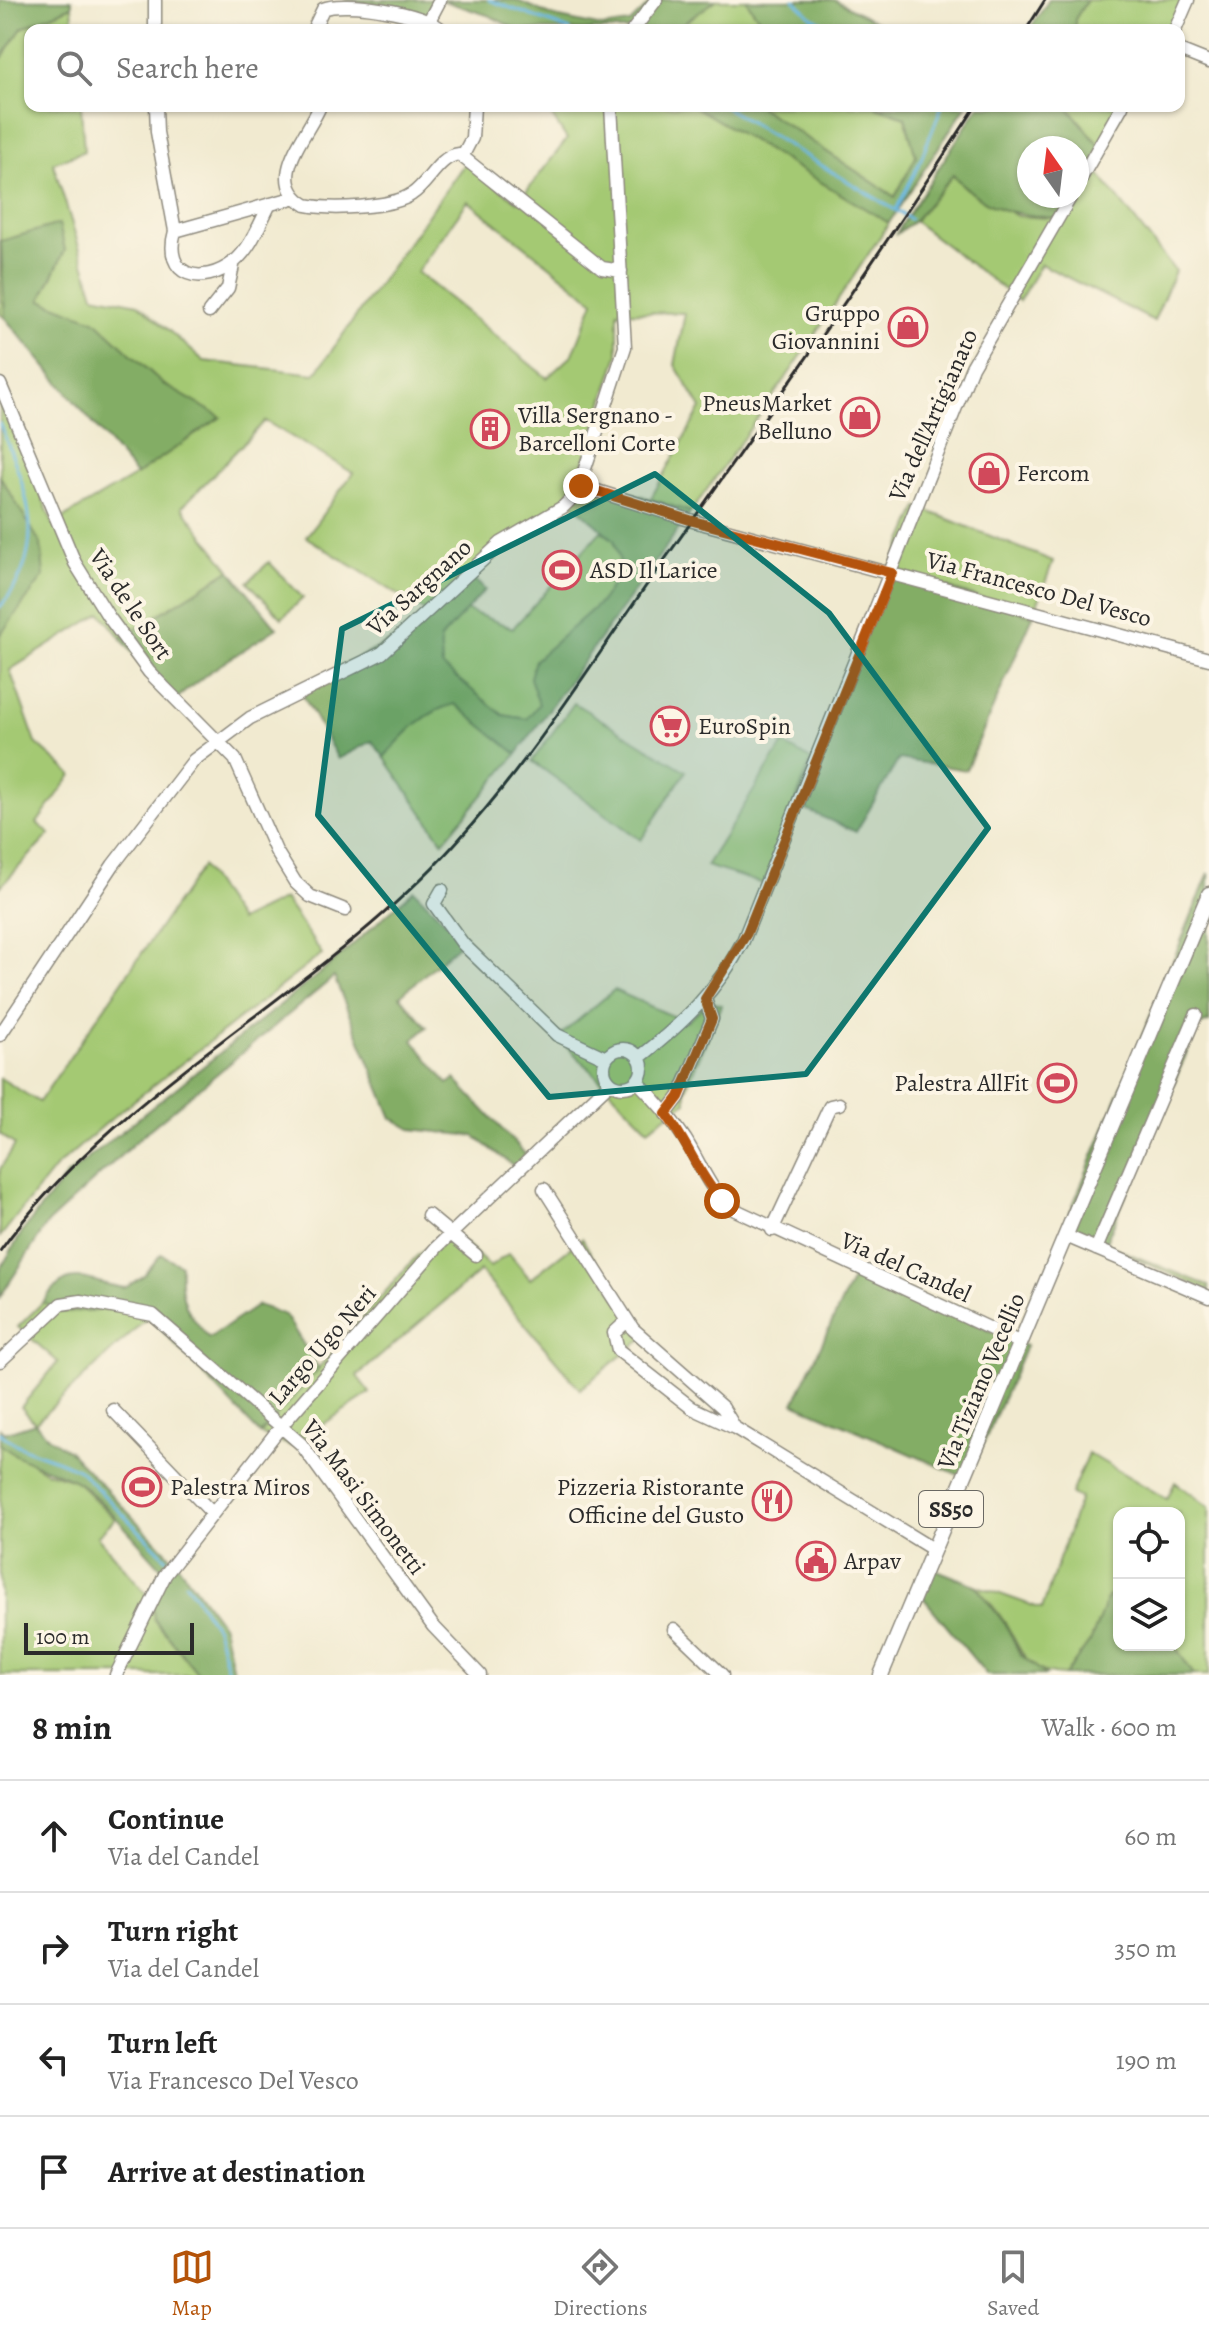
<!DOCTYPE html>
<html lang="en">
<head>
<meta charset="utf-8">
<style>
	body { margin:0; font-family:Alegreya,serif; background:#f2f2f2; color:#222 }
	.controls { position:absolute; right:24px; bottom:24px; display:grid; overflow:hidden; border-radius:16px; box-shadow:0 2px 6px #0004 }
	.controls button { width:72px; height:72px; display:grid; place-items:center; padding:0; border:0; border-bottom:2px solid #e0e0e0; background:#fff; color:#222; font:40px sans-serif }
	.compass { position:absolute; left:1017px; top:136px; width:72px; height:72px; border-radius:50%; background:#fff; box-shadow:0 2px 6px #0004; rotate:346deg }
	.scale { position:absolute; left:24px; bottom:20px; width:170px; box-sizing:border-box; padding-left:8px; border:4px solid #2b2b2b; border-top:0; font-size:22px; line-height:28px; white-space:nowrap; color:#2b2b2b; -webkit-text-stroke:6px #fcf5e5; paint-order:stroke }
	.stop { position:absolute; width:24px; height:24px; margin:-18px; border:6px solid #b45309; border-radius:50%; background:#fff }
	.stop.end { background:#b45309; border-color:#fff; box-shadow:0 2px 8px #0008 }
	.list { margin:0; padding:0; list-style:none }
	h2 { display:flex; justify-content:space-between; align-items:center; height:104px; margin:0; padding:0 32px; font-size:34px }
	h2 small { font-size:26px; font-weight:400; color:#767676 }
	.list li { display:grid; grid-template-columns:52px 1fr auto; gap:24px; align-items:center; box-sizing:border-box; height:112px; padding:0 32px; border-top:2px solid #e0e0e0 }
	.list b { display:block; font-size:30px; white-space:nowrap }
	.list p { margin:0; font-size:26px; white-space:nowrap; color:#767676 }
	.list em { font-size:26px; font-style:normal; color:#767676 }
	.icon { flex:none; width:44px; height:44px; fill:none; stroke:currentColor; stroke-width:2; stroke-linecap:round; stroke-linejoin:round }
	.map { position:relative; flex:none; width:1209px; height:1675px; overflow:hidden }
	.search { position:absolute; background:#fff; box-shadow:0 2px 6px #0004; left:24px; right:24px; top:24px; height:88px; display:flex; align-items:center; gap:20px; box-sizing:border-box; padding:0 28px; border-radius:16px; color:#767676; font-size:30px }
	.sheet { height:552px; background:#fff }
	nav { display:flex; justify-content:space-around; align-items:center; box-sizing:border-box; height:112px; border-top:2px solid #e0e0e0; background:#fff; font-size:22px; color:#767676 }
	nav a { display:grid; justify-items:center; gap:4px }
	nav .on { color:#b45309 }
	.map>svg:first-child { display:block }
	.green { fill:#a4c973; stroke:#687a4f; stroke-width:2; fill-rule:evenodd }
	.forest { fill:#83ad65; stroke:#576c48; stroke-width:2; fill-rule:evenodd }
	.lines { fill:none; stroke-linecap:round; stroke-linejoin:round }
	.stream { stroke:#66b6e1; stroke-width:3 }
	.minor-casing { stroke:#8e8a7e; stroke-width:15 }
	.major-casing { stroke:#8e8a7e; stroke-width:17 }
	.minor { stroke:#fff; stroke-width:12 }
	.major { stroke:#fff; stroke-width:14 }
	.rail { stroke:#2b2b2b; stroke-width:3 }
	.route { stroke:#b45309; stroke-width:10 }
	.marked { fill:#0f766e; fill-opacity:0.2; stroke:#0f766e; stroke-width:6; stroke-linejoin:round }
	.labels { text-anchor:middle; stroke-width:8; stroke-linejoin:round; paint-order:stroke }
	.shield { fill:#fcf5e5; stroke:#6a6863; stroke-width:2 }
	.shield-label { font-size:22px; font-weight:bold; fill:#2b2b2b }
	.poi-label { font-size:24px; fill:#2b2b2b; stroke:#fcf5e5; text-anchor:start }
	.street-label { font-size:24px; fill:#2b2b2b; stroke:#fcf5e5 }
</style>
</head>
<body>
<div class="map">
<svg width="1209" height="1675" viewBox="0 0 1209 1675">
	<rect width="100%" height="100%" fill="#fcf5e5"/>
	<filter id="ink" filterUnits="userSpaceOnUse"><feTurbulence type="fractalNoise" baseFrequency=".0125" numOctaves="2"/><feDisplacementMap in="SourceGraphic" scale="16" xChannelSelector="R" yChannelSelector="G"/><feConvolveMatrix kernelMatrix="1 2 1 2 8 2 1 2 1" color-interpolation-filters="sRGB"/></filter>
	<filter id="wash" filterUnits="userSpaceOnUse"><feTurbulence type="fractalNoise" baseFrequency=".006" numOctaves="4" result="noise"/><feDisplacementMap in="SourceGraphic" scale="32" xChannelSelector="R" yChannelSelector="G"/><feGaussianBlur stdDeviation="1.8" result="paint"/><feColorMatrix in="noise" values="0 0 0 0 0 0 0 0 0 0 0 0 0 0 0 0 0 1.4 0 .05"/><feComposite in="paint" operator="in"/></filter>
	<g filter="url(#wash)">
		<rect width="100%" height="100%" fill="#f1ead0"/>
		<path class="green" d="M716,0H746L767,30H674Z
			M1087,0H1184L1170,30H1075V19Z
			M72,6L74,30H30V106H81L84,151L53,163L94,295L138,304L204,361L315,374L465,163L518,202L567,139L545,106H694L889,223L795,365L691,512L650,500L701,408L675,365L685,313L618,312V355L571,502L512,538L431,615L306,537L353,473L265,421L182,507L230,570L121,638L101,613L10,670L36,743L72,775L37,823L50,834L0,887V635L40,544L0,476V392L53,524L136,475L220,417L163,384L95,321L41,300L65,250L1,241L5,318L0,314V61L22,28ZM468,201L594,301L573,354L547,378L417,272Z
			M758,106H874L905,117L916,157L895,197Z
			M1067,106H1125L1104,151Z
			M1095,169L1175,271L1154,321L1041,264L1019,301L914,221L953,174L966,188L1017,216L1062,219Z
			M918,507L1053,561L1033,616L891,569Z
			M601,531L614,540L622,569L600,603L535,660L530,678L539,704L527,719L503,715L442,667L440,640L466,610L513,628Z
			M269,562L303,598L282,618L248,582Z
			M574,703L686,771L641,840L532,761Z
			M455,704L517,754L443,842L384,757C404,735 424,711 455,704Z
			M783,744L811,760L764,884L706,866Z
			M202,866L239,921L284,899L322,954L118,1113L55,1168L0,1237V1169L15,1145L0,1134V1078L39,1102Z
			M614,990L686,1022L709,1001L721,1005L686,1089V1102L648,1129L558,1037Z
			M449,1228L490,1267L509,1253L530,1279L582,1238C601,1271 620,1309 648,1334L580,1389L480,1271L357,1376L370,1393L291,1446L260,1434L416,1257Z
			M1075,1232L1209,1286V1291Z
			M43,1302L61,1312L141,1308L148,1317L35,1423L21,1407L58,1362L18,1327Z
			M0,1444L47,1472L75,1480L115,1519L97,1536L152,1600L199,1675H0Z
			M1088,1453L1167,1499L1175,1482L1209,1507V1675H1194L1174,1645H1179V1513H1119V1601L1108,1597L1091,1640L1065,1675C1027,1675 1023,1654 1007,1626C998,1611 986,1598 975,1585L1042,1609L1080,1498L1071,1494Z"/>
		<path class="forest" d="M0,0H72V6L22,28L0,61Z
			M344,0H438L429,15Z
			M441,0H516L555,17L602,27L630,23L654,0H716L674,30H518L490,16Z
			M746,0H835L892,30H767Z
			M1049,0H1087L1075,19V30H1029Z
			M694,106H758L895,197L916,157L905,117L874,106H966L889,223Z
			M979,106H1067L1104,151L1063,219C1012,213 989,214 953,175L914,221L895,235ZM1029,148H1077V196H1029Z
			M59,224L65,250L41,300L95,320L163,384L221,417L136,475L5,318L1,241Z
			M0,476L41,544L44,576L0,635Z
			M586,478L691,512L517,754L455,704C424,711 404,735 384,757L372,741L338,759L299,688L417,628L472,577L485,590L440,639L442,666L503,715L527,719L539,704L530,678L535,660L600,603L622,569L614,540L571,502Z
			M891,569L1033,616L966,770L899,759L856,832L795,805Z
			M230,570L277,628L208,673L171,703L121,638Z
			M1209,873V1022L1198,1026L1106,1242L1075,1232L1066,1222Z
			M414,890L464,940L400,996L427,1027L413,1040L448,1084L455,1079L529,1158L515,1167L474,1136L411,1129L392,1118L334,977L144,1134L48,1223L0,1297V1270L22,1232L66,1176L330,965Z
			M161,1254L181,1265C179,1301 186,1311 209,1338L258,1305L285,1315L319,1369L260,1434L141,1308L61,1312L43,1302C71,1263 84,1282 125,1288L144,1275Z
			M855,1273L1026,1346L968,1479L794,1403Z
			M35,1423L48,1437L69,1451L175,1561L223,1626L234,1675H199L154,1619L152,1600L167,1574C147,1553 96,1491 73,1480C48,1467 22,1463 0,1444V1429L4,1433Z
			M932,1568L975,1585L1006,1625L1020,1654L1046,1675H987L921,1595Z
			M1108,1596L1119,1601V1645H1174L1194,1675H1065L1091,1640Z"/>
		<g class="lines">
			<path class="stream" d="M489,0L570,30
				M794,0L812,17L838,30
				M723,106L910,219
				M897,208L919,164L942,106
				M0,424C26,489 52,547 0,607
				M0,1433C24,1454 52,1455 79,1470L167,1559
				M186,1583L216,1628L229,1675"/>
		</g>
	</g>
	<g filter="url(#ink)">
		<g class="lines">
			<g class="minor-casing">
				<path id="minor" d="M155,0V30
					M430,19L440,0
					M313,30L323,9C344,0 425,13 442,30
					M633,30L656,0
					M1175,30L1188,0
					M1179,50L1209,62
					M156,106L157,132L175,231L296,197
					M320,106C307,137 264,180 306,205C330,210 392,208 412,194C428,184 439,156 459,154L602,268L621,271
					M463,155L472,138L474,106
					M1077,185L1122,106
					M175,231C162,277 202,287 234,262C251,248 260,223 270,204
					M209,312L228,288L234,261
					M0,384L75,563L108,616L149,672L235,759L276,851L295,882L310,896L345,910
					M581,486L693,521L1209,659
					M442,890L434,904L463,944L557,1035L606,1058
					M0,1035L113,865L194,760L250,718L382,653L501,543L563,507L577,493L625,347L611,106
					M604 1068a19 19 0 1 1 38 0a19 19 0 1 1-38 0Z
					M639,1058C682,1024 718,990 743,941L972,367L1071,196
					M637,1081C655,1099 671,1118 685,1139C700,1163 708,1187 729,1207L1021,1343
					M666,1114L679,1097L712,1019L705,999
					M544,1189L633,1329L723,1408L735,1428
					M428,1215L476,1255
					M772,1230L830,1106L839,1104
					M1066,1236L1209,1297
					M1096,1249L1196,1015
					M627,1321L614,1333L618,1350L692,1408L735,1428L934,1550
					M0,1361L61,1304L81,1301L153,1315L301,1444L433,1626L480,1675
					M113,1410L211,1512
					M674,1629L722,1675
					M116,1675L165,1575L282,1425L437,1247L610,1083"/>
			</g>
			<g class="major-casing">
				<path id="major" d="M881,1675L1209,894"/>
			</g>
			<use href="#minor" class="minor"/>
			<use href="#major" class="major"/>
			<path class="rail" d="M1026,30L1045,0
				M0,1251C119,1085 316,996 453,846C527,766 586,672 648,583C760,426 871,268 976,106"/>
		</g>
	</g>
	<g class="lines" filter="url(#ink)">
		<path class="route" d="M581,486L693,521L892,573L747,933L705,999L712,1019L679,1097L666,1114C687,1142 699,1176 722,1201"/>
	</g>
	<path class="marked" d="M655,474L829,613L988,828L806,1074L549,1097L318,815L342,629Z"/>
	<defs>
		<g id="shop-ring" transform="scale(2)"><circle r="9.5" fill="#fcf5e5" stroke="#d1495b" stroke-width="1.5"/><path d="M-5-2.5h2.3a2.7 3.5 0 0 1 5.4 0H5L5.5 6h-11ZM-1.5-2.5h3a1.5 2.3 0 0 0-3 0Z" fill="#d1495b"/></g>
		<g id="building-ring" transform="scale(2)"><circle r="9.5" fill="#fcf5e5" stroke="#d1495b" stroke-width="1.5"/><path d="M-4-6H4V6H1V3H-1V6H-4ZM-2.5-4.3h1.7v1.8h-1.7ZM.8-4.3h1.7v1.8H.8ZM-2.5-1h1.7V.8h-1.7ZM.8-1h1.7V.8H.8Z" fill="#d1495b"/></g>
		<g id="stadium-ring" transform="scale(2)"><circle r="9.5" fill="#fcf5e5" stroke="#d1495b" stroke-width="1.5"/><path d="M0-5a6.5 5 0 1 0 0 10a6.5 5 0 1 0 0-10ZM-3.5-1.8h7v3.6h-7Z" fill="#d1495b"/></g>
		<g id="supermarket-ring" transform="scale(2)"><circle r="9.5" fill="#fcf5e5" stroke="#d1495b" stroke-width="1.5"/><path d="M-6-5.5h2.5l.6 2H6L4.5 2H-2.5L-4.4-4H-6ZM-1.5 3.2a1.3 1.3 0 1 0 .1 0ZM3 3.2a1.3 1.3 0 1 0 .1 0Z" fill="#d1495b"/></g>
		<g id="restaurant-ring" transform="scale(2)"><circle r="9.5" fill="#fcf5e5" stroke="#d1495b" stroke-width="1.5"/><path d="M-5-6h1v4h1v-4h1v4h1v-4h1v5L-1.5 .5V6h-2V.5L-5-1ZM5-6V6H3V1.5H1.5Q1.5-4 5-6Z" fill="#d1495b"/></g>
		<g id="civic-ring" transform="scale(2)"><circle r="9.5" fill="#fcf5e5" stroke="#d1495b" stroke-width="1.5"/><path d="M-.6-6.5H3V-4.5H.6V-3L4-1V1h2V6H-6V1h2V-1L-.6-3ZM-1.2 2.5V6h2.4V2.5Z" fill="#d1495b"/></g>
	</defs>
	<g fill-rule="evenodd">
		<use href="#shop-ring" x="908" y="327"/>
		<use href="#shop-ring" x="860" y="417"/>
		<use href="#building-ring" x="490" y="429"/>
		<use href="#shop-ring" x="989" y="473"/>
		<use href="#stadium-ring" x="562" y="570"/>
		<use href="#supermarket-ring" x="670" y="726"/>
		<use href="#stadium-ring" x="1057" y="1083"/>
		<use href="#stadium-ring" x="142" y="1487"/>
		<use href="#restaurant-ring" x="772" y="1501"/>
		<use href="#civic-ring" x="816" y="1561"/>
	</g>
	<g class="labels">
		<rect class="shield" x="919" y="1491" width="64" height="36" rx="6"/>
		<g class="shield-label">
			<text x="951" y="1517">SS50</text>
		</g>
		<g class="poi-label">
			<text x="880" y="321" text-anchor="end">Gruppo<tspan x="880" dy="28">Giovannini</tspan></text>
			<text x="832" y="411" text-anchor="end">PneusMarket<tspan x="832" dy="28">Belluno</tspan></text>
			<text x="518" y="423">Villa Sergnano -<tspan x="518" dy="28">Barcelloni Corte</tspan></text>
			<text x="1017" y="481">Fercom</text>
			<text x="590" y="578">ASD Il Larice</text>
			<text x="698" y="734">EuroSpin</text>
			<text x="1029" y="1091" text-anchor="end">Palestra AllFit</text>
			<text x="170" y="1495">Palestra Miros</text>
			<text x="744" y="1495" text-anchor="end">Pizzeria Ristorante<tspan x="744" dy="28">Officine del Gusto</tspan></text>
			<text x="844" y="1569">Arpav</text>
		</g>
		<g class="street-label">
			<text transform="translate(933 415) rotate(-66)" y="8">Via dell'Artigianato</text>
			<text transform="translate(419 587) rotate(-42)" y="8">Via Sargnano</text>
			<text transform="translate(1039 589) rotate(15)" y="8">Via Francesco Del Vesco</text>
			<text transform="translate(131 604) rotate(56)" y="8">Via de le Sort</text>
			<text transform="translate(906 1267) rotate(24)" y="8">Via del Candel</text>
			<text transform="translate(322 1345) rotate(-49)" y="8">Largo Ugo Neri</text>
			<text transform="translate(981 1381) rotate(-67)" y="8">Via Tiziano Vecellio</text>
			<text transform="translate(364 1497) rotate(53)" y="8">Via Masi Simonetti</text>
		</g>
	</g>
</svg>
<div class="controls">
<button><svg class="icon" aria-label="locate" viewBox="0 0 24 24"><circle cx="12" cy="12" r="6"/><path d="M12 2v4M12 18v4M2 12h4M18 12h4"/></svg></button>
<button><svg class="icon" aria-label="layers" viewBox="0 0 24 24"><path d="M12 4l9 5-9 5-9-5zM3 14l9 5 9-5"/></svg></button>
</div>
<svg class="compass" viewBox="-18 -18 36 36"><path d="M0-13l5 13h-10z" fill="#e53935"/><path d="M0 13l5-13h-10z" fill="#767676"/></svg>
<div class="scale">100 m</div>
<div class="stop" style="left:722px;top:1201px"></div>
<div class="stop end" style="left:581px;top:486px"></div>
<div class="search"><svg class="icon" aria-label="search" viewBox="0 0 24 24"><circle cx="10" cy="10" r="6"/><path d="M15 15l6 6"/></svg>Search here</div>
</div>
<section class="sheet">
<h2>8 min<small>Walk · 600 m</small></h2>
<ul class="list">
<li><svg class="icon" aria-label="ahead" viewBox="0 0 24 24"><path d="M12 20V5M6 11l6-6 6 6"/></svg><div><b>Continue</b><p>Via del Candel</p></div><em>60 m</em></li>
<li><svg class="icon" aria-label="right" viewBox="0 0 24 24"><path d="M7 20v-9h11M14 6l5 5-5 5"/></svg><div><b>Turn right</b><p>Via del Candel</p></div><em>350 m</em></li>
<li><svg class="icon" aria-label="left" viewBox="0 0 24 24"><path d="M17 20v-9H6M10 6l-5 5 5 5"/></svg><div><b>Turn left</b><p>Via Francesco Del Vesco</p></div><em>190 m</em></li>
<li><svg class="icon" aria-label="arrive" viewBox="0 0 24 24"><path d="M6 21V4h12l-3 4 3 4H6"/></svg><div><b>Arrive at destination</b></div></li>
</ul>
</section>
<nav>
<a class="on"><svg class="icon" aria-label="map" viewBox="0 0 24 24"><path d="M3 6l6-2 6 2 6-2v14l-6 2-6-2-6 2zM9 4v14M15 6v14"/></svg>Map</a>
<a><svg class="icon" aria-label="directions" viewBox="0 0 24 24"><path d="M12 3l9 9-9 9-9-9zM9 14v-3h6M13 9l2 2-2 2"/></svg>Directions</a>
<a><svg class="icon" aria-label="saved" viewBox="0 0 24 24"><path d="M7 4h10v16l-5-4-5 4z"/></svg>Saved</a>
</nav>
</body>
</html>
